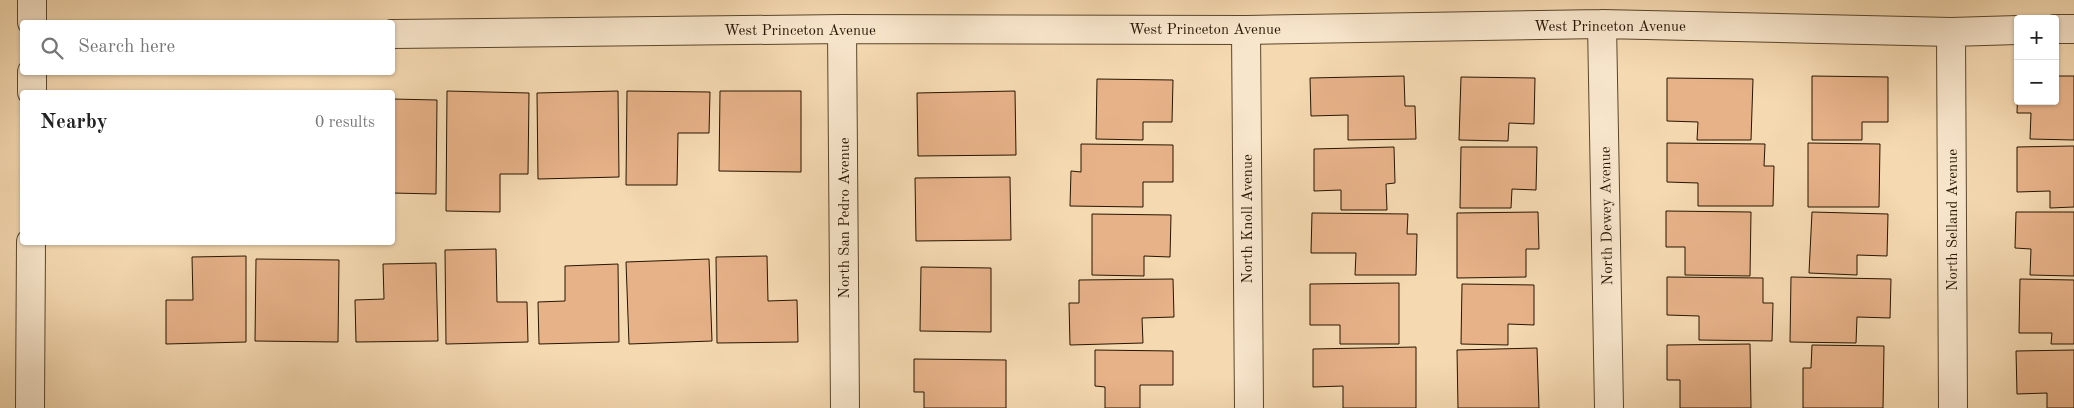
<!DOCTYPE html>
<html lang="en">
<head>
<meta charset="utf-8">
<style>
	body { margin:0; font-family:"Old Standard TT",serif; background:#f2f2f2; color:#222 }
	.controls { position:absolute; right:15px; top:15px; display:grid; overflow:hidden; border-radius:5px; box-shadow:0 1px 4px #0004 }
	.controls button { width:45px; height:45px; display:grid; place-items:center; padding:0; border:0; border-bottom:1px solid #e0e0e0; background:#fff; color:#222; font:25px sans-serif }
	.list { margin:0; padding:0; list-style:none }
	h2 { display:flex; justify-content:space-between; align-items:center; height:65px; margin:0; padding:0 20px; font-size:21px }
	h2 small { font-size:16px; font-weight:400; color:#767676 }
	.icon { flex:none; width:28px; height:28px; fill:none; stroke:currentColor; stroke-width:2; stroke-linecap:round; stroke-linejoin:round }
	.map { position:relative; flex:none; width:2074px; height:408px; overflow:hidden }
	.search { position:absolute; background:#fff; box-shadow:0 1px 4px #0004; left:20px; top:20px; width:375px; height:55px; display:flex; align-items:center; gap:12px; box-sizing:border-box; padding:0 18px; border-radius:5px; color:#767676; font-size:19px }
	.panel { position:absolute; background:#fff; box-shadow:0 1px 4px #0004; left:20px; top:90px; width:375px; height:155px; border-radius:5px }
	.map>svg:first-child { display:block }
	.building { fill:#e8b289; stroke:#261500 }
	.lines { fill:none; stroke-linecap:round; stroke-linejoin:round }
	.minor-casing { stroke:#5a462c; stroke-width:30 }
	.tertiary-casing { stroke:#5a462c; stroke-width:30 }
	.minor { stroke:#f8e6cc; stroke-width:28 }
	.tertiary { stroke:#f8e6cc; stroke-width:28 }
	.labels { text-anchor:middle; stroke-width:4; stroke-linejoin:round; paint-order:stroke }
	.street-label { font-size:15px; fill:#261500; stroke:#f8e6cc }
</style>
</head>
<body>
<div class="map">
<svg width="2074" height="408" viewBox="0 0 2074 408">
	<rect width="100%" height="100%" fill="#f5d9b1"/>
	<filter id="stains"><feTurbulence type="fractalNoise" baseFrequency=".004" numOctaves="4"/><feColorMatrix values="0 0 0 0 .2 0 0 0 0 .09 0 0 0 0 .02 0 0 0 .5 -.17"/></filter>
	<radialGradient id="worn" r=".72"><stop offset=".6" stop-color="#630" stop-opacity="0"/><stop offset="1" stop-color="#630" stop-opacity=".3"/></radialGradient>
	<path class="building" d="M1404,76L1405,106H1415L1416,139L1348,140V115L1311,116L1310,78Z
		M1812,76L1888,77V122H1862V140H1812Z
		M2055,76H2074V140L2030,139L2031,113H2017L2018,81V101H2055Z
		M1461,77L1535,78L1534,124L1509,123L1508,141L1459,140Z
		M1667,78L1753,79L1751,140H1697L1698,122L1667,121Z
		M1097,79L1173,80L1172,122H1143V140L1096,139Z
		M447,91L529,93L528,174H500V212L446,211Z
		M618,91L619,177L538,179L537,93Z
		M627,91L710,92L709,133H678L677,185H626Z
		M720,91H801V172L719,171Z
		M1015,91L1016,155L918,156L917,93Z
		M392,99L437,100L436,194L392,193Z
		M1667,143L1765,144L1764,166H1774L1773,206H1698V183L1667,182Z
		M1808,143L1880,144L1879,207H1808Z
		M1081,144L1173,145V182H1143V207L1070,206L1071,171L1081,172Z
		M2074,146V207L2050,208V191L2017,192V147Z
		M1394,147L1395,183L1386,184L1387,210H1341V190L1314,191V149Z
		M1461,147H1537L1536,190L1512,189L1511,208H1460Z
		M1010,177L1011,240L916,241L915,178Z
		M1666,211L1751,212L1750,276L1685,275V247H1666Z
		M1538,212L1539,249H1526V277L1457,278V213Z
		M1812,212L1888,214L1887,256L1857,255V275L1809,273Z
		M2016,212H2074V276L2030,275L2031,249L2015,248Z
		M1312,213L1408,214L1407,234H1417L1416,275H1355L1356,253H1311Z
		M1092,214L1171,215L1170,257L1144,256V276L1092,275Z
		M496,249L497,302H527L528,342L446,344L445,250Z
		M246,256V342L166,344V300H193L192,257Z
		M767,256L768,301L797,300L798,342L717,343L716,257Z
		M256,259L339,260L338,342L255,341Z
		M709,259L712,341L629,344L626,262Z
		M436,263L438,341L356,342L355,300L384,299L383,264Z
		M618,264L619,342L539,344L538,302L565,301V266Z
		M921,267L991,268V332L920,331Z
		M1667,277L1763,278V303H1773L1772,341L1699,340V316L1667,315Z
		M1791,277L1891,279L1890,318L1857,317L1856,343L1790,342Z
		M1173,279L1174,317L1142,318L1143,343L1070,345L1069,303H1079V280Z
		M2020,279L2074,280V344H2051L2052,333H2019Z
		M1399,283V344H1340V325H1310V284Z
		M1462,284L1534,285V325L1508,324V345L1461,344Z
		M1750,344L1751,408H1680V380H1667V345Z
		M1812,345L1884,346L1883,408H1803V368H1811Z
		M1416,347V408H1343V386L1313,387V349Z
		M1537,348L1539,408H1458L1457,350Z
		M1095,350L1173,351V385H1140V408H1105V387L1095,386Z
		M2074,350V408H2047V393L2017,394L2016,351Z
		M914,359L1006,360V408H924V392H914Z"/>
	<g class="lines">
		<g class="minor-casing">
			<path id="minor" d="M1602,24L1609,408
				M842,29L845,408
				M2055,29H2074
				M1246,30L1249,408
				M1951,32L1953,408
				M392,34L842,29L1246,30L1602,24L1951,32L2018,30"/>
		</g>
		<g class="tertiary-casing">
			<path id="tertiary" d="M32,0V22
				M32,92V72
				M30,408L31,242"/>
		</g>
		<use href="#minor" class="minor"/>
		<use href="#tertiary" class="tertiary"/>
	</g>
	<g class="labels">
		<g class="street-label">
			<text x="1610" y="31">West Princeton Avenue</text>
			<text x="1205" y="34">West Princeton Avenue</text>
			<text x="800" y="35">West Princeton Avenue</text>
			<text transform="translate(1606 216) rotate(-91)" y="5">North Dewey Avenue</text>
			<text transform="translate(844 218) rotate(-90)" y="5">North San Pedro Avenue</text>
			<text transform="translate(1247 219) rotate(-90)" y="5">North Knoll Avenue</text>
			<text transform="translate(1952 220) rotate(-90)" y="5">North Selland Avenue</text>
		</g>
	</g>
	<rect width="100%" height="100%" filter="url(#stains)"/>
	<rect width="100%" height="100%" fill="url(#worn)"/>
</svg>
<div class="controls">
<button>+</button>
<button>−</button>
</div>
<div class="search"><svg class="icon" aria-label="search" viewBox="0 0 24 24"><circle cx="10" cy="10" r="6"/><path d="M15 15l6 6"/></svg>Search here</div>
<section class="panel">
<h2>Nearby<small>0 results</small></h2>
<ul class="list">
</ul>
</section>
</div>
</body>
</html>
